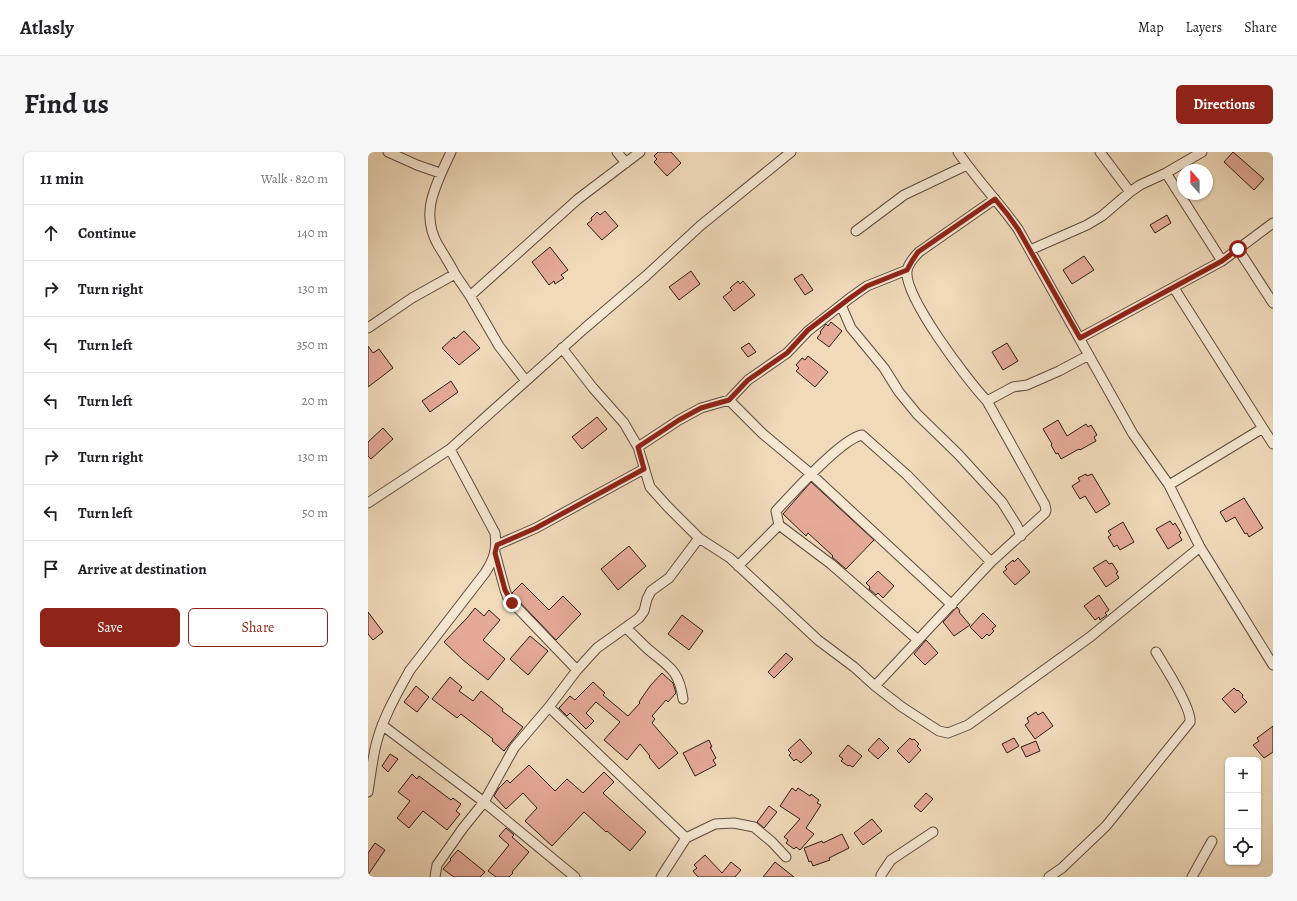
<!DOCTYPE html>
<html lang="en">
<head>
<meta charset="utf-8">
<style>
	body { margin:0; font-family:Alegreya,serif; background:#f6f6f6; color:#202124 }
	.controls { position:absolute; right:12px; bottom:12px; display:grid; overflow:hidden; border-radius:6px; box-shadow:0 1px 3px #0004 }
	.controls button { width:36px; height:36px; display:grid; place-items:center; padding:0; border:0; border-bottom:1px solid #e0e0e0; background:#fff; color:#202124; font:20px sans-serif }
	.compass { position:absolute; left:809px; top:12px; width:36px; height:36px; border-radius:50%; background:#fff; box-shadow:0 1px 3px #0004; rotate:339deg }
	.stop { position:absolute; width:12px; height:12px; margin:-9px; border:3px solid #8f2418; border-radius:50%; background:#fff }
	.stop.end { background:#8f2418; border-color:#fff; box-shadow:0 1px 4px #0008 }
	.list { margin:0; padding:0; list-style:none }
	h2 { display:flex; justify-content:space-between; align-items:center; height:52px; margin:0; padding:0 16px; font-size:17px }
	h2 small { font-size:13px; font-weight:400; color:#757577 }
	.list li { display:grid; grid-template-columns:26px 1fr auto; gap:12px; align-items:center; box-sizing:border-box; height:56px; padding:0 16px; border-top:1px solid #e0e0e0 }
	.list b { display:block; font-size:15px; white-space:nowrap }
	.list em { font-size:13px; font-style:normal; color:#757577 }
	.actions { display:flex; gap:8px; padding:12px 16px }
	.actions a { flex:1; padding:9px 0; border:1px solid #8f2418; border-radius:6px; text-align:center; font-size:14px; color:#8f2418 }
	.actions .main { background:#8f2418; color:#fff }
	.icon { flex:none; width:22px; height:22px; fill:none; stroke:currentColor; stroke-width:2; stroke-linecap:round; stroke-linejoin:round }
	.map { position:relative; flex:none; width:905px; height:725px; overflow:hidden; border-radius:6px }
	header { display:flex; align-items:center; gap:24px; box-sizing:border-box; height:56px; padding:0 20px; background:#fff; border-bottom:1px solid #e0e0e0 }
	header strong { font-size:19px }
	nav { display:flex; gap:22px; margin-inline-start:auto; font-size:14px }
	.intro { display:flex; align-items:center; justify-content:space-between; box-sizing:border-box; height:96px; padding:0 24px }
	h1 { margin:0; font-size:28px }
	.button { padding:10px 18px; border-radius:6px; background:#8f2418; color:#fff; font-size:14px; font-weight:700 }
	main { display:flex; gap:24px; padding:0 24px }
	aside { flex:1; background:#fff; border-radius:6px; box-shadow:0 1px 3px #0004 }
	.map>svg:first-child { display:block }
	.building { fill:#e5a998; stroke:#2c1d14 }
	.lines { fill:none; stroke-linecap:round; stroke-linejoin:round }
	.minor-casing { stroke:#5d4c3e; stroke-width:11 }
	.minor { stroke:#f5e7d2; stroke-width:9 }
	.route { stroke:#8f2418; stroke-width:5 }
</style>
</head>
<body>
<header>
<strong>Atlasly</strong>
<nav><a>Map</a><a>Layers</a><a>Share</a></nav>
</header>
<div class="intro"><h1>Find us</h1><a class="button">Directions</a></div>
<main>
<aside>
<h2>11 min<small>Walk · 820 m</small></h2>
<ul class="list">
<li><svg class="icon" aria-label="ahead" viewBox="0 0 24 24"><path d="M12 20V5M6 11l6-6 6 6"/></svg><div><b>Continue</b></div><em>140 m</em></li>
<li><svg class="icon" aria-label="right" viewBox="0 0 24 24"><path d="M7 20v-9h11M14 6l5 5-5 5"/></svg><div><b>Turn right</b></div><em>130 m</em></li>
<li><svg class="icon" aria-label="left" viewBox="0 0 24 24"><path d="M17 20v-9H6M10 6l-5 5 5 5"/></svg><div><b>Turn left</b></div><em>350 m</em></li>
<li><svg class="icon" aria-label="left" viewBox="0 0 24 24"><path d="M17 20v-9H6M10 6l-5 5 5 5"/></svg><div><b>Turn left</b></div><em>20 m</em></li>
<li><svg class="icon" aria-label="right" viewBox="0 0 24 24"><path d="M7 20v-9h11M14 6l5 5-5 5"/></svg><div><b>Turn right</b></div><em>130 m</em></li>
<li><svg class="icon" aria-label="left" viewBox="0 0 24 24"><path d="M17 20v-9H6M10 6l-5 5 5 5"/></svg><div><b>Turn left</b></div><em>50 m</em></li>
<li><svg class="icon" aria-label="arrive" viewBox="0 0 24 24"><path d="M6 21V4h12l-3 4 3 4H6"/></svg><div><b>Arrive at destination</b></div></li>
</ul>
<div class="actions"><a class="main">Save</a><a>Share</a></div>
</aside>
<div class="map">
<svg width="905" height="725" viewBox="0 0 905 725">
	<rect width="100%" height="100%" fill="#f0daba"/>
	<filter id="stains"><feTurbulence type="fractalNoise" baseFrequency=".005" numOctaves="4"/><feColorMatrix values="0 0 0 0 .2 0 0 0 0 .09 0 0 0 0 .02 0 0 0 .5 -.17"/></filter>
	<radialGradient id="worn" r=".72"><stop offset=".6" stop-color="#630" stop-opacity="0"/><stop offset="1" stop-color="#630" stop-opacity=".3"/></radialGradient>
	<path class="building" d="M290,0H303L313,11L299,24L286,10L289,7L286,4Z
		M865,0L896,27L886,38L856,10Z
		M237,59L250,74L234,88L219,72L224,68L223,66L229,60L232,63Z
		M799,63L803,71L787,81L782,73Z
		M182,95L200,118L193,123L196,126L187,132L186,129L181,133L164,110Z
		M716,104L726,118L704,132L695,118Z
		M323,119L332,132L311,148L301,135Z
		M434,122L445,138L437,143L426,127Z
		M370,129L372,132L375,129L387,143L366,159L355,145L364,138L362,136Z
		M463,170L474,179L461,195L449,186L453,181L452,180L458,172L460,174Z
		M96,179L112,196L91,213L74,196L86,185L87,187Z
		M381,191L388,200L380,205L373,196Z
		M639,191L650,209L635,218L624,200Z
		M0,194L5,201L11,197L25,216L0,235Z
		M440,204L460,220L447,235L428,219L431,216L428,213L434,206L437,208Z
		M83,229L90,240L62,260L54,249Z
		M229,265L239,277L214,297L204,285Z
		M690,268L699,284L718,272L720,275L723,273L729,283L726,285L728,289L712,298L711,297L693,307L690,301L688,302L683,293L684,292L675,277Z
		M15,276L25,287L3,307L0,304V290Z
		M718,322L719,324L724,322L742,352L728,361L717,344L712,347L704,334L712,329L710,326Z
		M443,330L506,388L478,417L464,405L465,404L440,381L438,384L415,362Z
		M876,346L895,376L881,385L879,381L877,382L867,365L858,370L852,360Z
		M802,369L805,373L807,371L813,381L811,383L814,388L800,397L788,377Z
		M755,370L766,390L752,398L749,393L746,395L740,385L743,383L740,379Z
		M261,394L278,414L250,438L233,417Z
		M650,406L662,420L647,433L635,420L639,417L637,415L645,408L646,410Z
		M738,408L741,412L744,411L750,420L748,421L751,426L738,435L725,416Z
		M510,419L526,434L515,446L510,441L508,443L501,437L502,435L498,431Z
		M154,431L181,458L195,444L213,462L188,488L145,443L144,441Z
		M731,443L741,458L737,461L739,463L732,468L731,465L727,468L716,454Z
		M589,455L592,459L591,460L602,473L586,484L575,470Z
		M107,456L116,464L121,458L132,468L115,488L137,507L120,528L95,508L76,490L99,466Z
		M0,460L15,480L5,488L0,482Z
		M615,461L628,474L624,477L626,479L621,484L619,482L614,487L602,475Z
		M314,463L335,479L321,498L300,482Z
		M162,484L180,499L160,523L142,507Z
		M558,488L570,501L557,513L546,502Z
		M418,501L425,507L406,526L400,520Z
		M294,521L305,531L308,541L300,550L298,548L284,564L287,567L284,571L310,601L291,617L281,605L282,604L272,592L259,608L236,588L252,570L228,550L218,561L226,569L218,577L202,561L199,564L191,556L202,544L207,548L225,530L237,541L235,543L260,564L272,551L271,550L282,534Z
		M82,525L94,535L91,539L105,549L113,539L135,557L134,559L155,575L136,599L124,589L125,587L93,562L89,566L64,547Z
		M48,534L61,545L49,560L36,550Z
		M866,536L869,539L870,538L875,543L874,545L879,550L867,561L854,547Z
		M668,560L670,563L675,560L685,574L667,587L657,573L661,570L659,566Z
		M905,574V600L896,606L885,593L891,589L889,586Z
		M511,586L521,596L510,607L500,598Z
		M542,586L544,588L546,587L551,592L549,594L553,598L541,611L529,599Z
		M646,586L651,594L639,601L634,592Z
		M432,587L444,601L433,611L428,607L426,609L421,603L423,601L420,598Z
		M341,588L344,595H342L348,606L345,608L348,613L327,624L315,601Z
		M668,589L672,599L658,605L653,595Z
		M480,593L494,604L485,615L481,613L480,614L473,609L475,607L471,604Z
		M22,602L30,607L20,620L14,614Z
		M161,613L187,639L199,627L215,641L236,620L246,630L235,641L278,680L262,699L239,679L238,680L216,660L184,694L157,669L169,656L155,641L138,657L126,644L130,637L139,628L142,631Z
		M44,622L49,627L51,624L83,648L85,646L93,652L88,659L92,662L79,678L55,659L41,676L29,666L42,649L30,640Z
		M424,636L428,639L430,636L442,644L443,642L451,648L449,651L453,653L438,676L446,682L432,698L428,695L426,697L418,691L420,688L416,685L432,667L412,654Z
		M558,641L565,647L553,660L546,654Z
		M401,654L409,660L396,676L389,670Z
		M504,667L514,679L495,693L486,681Z
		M138,676L146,683L144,685L161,700L144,720L145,721L141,725H128L120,719L141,693L131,684Z
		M474,682L481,696L461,706L462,708L445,714L443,709L441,710L436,696L454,689L455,691Z
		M7,691L17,698L0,723V701Z
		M90,698L117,720L112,725H86L75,717L83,708L82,707Z
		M337,703L354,721L363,710L373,718L367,725H330L325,719L329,716L326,713Z
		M407,710L426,725H395Z"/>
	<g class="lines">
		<g class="minor-casing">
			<path id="minor" d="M20,0L49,13L72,21
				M83,0C69,31 51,60 70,93C76,103 82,112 87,122
				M249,0L258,11
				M590,0C608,27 631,50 650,77L765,282L801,333L832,395L905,513
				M732,0L762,40L772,33L798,21L834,0
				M798,21L854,109
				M627,47L551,100C546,105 540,112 539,119C536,145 600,229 619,249L645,235L659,233L691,219L721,203
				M488,79L536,43L599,13
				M870,97L905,151
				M662,98L719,73L734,64L762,40
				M806,136L905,292
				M102,144L210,47L272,0
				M473,153L483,176L516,216L531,240L549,262L590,302L634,350L649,374L653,384
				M0,176L44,146L87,122L102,144L131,194L158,229
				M712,186L854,109L905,71
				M194,196L225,236L256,271L270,295L282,335L299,354L331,386L362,406L450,488L486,515L507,534L534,555L571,579L580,581L600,573L722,485L832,395
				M361,248L395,282L443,322L584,453
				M270,295L311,268L333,256L361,248L380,228L419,201L440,179L482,146L499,134L539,118
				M801,333L895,276
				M0,351L82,297
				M411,373L408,359C424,342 473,287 494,283L539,323L623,410
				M129,393L168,376L276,317
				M370,414L411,373L463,412L550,488
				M258,476C266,483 273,491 281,498C301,515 311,518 315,547
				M209,518L229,496L271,466L276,459L279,447L283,439L301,426L331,386
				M507,534L623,410L677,361L678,358L677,353L619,249
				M181,555L318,686
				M14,573L116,650L207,725
				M0,640C2,626 4,612 7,597C13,569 28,543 42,518L117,421C126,407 129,398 127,381L82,297L217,176L279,123L332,74L423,0
				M67,725L69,713L95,676L116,650L146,596L181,555L209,518L140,446L137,438L127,401
				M293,725L318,686L347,672L366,671L386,675L404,690L418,705
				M513,725V723L523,708L565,680
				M681,725L694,716L738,674L822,570C824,557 796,513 788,500
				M824,725L844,689"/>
		</g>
		<use href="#minor" class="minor"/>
	</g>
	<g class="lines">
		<path class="route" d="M144,451L137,438L127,401L129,393L168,376L276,317L270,295L311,268L333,256L361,248L380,228L419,201L440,178L482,146L499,134L539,118L544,109L550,100L627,47L640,63L650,77L712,186L854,109L870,97"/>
	</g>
	<rect width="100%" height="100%" filter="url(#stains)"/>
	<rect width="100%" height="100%" fill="url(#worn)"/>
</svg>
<div class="controls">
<button>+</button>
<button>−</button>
<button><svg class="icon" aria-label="locate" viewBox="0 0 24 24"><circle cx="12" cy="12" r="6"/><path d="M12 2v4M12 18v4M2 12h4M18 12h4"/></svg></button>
</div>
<svg class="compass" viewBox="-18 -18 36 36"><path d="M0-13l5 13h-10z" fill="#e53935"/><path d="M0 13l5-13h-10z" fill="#757577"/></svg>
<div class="stop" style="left:870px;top:97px"></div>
<div class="stop end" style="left:144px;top:451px"></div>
</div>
</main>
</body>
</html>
